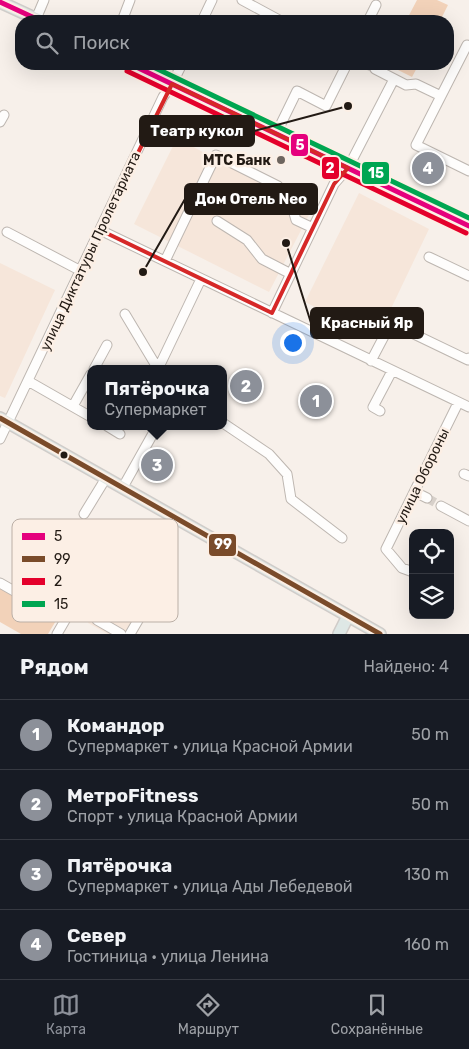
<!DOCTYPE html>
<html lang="ru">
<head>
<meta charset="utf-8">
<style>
	body { margin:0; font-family:Rubik,sans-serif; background:#20242c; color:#f1f3f6 }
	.controls { position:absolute; right:15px; bottom:15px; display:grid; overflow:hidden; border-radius:10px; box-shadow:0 5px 20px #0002 }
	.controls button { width:45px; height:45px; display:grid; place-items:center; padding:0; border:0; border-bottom:1px solid #363941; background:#171b24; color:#f1f3f6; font:25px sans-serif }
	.you { position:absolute; left:292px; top:342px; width:18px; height:18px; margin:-12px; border:4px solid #fff; border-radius:50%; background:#1a73e8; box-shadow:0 0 0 8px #1a73e833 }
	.badge { display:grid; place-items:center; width:32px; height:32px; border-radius:50%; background:#8c9099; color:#fff; font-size:16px; font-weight:700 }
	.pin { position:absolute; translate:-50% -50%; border:2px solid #fff; box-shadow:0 1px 5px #0006 }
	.popup { position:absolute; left:87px; top:365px; width:140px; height:65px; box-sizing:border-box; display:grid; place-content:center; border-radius:10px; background:#171b24; filter:drop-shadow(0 1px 4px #0005); font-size:16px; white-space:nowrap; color:#9ea1a6 }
	.popup b { font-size:19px; color:#f1f3f6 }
	.popup::after { content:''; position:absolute; left:50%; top:100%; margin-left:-10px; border:10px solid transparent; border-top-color:#171b24 }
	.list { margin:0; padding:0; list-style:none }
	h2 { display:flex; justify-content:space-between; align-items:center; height:65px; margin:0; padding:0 20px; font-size:21px }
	h2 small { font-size:16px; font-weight:400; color:#9ea1a6 }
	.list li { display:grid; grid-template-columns:32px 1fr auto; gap:15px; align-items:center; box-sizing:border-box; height:70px; padding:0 20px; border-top:1px solid #363941 }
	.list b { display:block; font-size:19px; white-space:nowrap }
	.list p { margin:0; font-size:16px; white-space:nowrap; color:#9ea1a6 }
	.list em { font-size:16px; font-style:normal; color:#9ea1a6 }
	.icon { flex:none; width:28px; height:28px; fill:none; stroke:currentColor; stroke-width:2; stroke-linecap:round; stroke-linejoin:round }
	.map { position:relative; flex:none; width:469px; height:634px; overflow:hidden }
	.search { position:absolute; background:#171b24; box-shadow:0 5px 20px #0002; left:15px; right:15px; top:15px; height:55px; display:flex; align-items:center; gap:12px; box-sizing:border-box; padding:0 18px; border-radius:20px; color:#9ea1a6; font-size:19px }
	.sheet { height:345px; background:#171b24 }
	nav { display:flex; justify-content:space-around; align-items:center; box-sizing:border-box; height:70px; border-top:1px solid #363941; background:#171b24; font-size:14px; color:#9ea1a6 }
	nav a { display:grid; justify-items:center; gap:2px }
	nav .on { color:#8c9099 }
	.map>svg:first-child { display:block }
	.built { fill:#f6e6da }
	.green { fill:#f2d2b9 }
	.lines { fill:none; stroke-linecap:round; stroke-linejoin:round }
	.minor-tunnel { stroke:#d7d0ca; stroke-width:9; stroke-dasharray:9 4.5; stroke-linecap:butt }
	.minor-casing { stroke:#bdb6b0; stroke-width:11 }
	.major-casing { stroke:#d0ccc9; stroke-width:14 }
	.minor { stroke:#fefdfc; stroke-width:9 }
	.major { stroke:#dee7e5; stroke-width:11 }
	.bus-1-casing { stroke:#fcefe5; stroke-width:9 }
	.bus-2-casing { stroke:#fcefe5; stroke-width:9 }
	.bus-3-casing { stroke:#fcefe5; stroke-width:9 }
	.bus-4-casing { stroke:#fcefe5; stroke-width:9 }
	.bus-1 { stroke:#e5007d; stroke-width:5 }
	.bus-2 { stroke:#7a4b2a; stroke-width:5 }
	.bus-3 { stroke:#e4002b; stroke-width:5 }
	.bus-4 { stroke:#00a651; stroke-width:5 }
	.marked { fill:none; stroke:#d62828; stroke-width:4; stroke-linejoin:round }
	.poi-dot { fill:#6d655f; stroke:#fcefe5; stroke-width:2 }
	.bus-dot { fill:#221a14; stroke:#fcefe5; stroke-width:2 }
	.labels { text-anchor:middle; stroke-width:5; stroke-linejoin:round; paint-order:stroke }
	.poi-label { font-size:14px; font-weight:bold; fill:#221a14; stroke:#fcefe5; text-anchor:end }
	.street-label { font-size:14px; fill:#221a14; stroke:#fcefe5 }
	.key { fill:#fcefe5; stroke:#bbafa6; stroke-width:1 }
	.key-label { font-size:14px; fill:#221a14 }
	.leader { fill:none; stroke:#221a14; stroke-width:2 }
	.callout-dot { fill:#221a14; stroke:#fcefe5; stroke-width:2 }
	.callout { fill:#221a14; stroke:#221a14; stroke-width:2 }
	.callout-label { font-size:15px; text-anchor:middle; font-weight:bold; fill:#fff }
	.line-badge { stroke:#fcefe5; stroke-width:2 }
	.badge-label { font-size:14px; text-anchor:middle; font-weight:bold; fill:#fff }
</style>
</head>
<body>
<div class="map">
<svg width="469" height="634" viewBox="0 0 469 634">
	<rect width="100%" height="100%" fill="#f7f0ea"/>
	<path class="built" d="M177,138L311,211L269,292L134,224Z
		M359,193L429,229L377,338L305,302Z
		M0,263L55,290L5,398L0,396Z
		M102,548L162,584V588L136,634H108L88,623L92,615L79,608L75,613L66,608Z"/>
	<path class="green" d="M417,0H437L448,5L440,21H406Z
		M386,64H419L412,77Z
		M0,587L57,619L48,634H21L0,622Z"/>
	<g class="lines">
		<path class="minor-tunnel" d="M365,64L375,69
			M427,498L441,506"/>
		<g class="minor-casing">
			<path id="minor" d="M242,0L281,21
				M36,19L44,0
				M122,21L130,0
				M202,21L212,0
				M368,21L376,5
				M469,46L467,45L416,145L469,171
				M375,69L406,85L416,84L441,96
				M0,122L4,115
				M276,134L297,91L326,106L347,64
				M217,221L247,240L262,259L291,274
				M100,230L469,407
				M7,232L81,271
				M429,257L469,276
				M165,261L216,155L278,186L291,203L296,220L313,228
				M272,313L334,184L348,168L394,79
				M125,314L158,369
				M371,361L391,323L468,360L469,358
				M94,369L107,345
				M158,369L201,279
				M28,381L91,417
				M73,406L91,374
				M380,411L373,407L392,371
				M223,423L269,454L287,474L291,499L342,538
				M107,426L120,434
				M0,439L163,97L172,84L182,64
				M464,474L469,476
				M123,487L155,430
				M415,492L427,498
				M441,506L469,521
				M84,514L106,478
				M413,572L402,568L386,549L458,403
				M0,583L65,620
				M81,592L99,608L97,620L121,634
				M57,634L103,555L154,585V593L130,634"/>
		</g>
		<g class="major-casing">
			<path id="major" d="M0,2L41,21
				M130,64L469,226
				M0,418L380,634
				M339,634L348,616"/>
		</g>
		<use href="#minor" class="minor"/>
		<use href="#major" class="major"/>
		<g class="bus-1-casing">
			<path id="bus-1" d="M0,2L41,21
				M130,64L469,226"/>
		</g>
		<g class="bus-2-casing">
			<path id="bus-2" d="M0,418L380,634"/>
		</g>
		<g class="bus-3-casing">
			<path id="bus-3" d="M127,71L466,233"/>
		</g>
		<g class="bus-4-casing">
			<path id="bus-4" d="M147,64L469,218"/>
		</g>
		<use href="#bus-1" class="bus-1"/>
		<use href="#bus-2" class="bus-2"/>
		<use href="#bus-3" class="bus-3"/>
		<use href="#bus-4" class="bus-4"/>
	</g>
	<path class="marked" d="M172,84L348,168L334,184L272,313L100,230Z"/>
	<circle class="poi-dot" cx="281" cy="160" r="5"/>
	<circle class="bus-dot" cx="64" cy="455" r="4.5"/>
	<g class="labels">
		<g class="poi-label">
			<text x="271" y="165">МТС Банк</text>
		</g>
		<g class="street-label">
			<text transform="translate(90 251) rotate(-65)" y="5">улица Диктатуры Пролетариата</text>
			<text transform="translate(422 476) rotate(-64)" y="5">улица Обороны</text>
		</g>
	</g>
	<rect x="12" y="519" width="166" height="103" rx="8" class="key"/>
	<rect x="22" y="533" width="23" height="7" fill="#e5007d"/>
	<rect x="22" y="556" width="23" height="6" fill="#7a4b2a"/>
	<rect x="22" y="578" width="23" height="7" fill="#e4002b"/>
	<rect x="22" y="601" width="23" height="6" fill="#00a651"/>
	<g class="key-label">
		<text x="54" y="541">5</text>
		<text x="54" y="564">99</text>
		<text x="54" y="586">2</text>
		<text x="54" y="609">15</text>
	</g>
	<path class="leader" d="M348 106L254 131M143 272L185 199M286 243L311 323"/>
	<g class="callout-dot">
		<circle cx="348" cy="106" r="5"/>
		<circle cx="143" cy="272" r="5"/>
		<circle cx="286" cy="243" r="5"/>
	</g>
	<g class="callout">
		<rect x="140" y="116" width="114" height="30" rx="5"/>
		<rect x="185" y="184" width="132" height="30" rx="5"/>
		<rect x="311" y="308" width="112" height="30" rx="5"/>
	</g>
	<g class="callout-label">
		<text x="197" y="136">Театр кукол</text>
		<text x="251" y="204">Дом Отель Neo</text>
		<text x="367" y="328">Красный Яр</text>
	</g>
	<g class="line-badge">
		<rect x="290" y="133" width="19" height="24" rx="5" fill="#e5007d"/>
		<rect x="321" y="156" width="19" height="24" rx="5" fill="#e4002b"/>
		<rect x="361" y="161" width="29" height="24" rx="5" fill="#00a651"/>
		<rect x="208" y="533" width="29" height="24" rx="5" fill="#7a4b2a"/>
	</g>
	<g class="badge-label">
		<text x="300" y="150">5</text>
		<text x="330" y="173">2</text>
		<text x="376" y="178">15</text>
		<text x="223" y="549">99</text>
	</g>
</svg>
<div class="controls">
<button><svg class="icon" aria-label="locate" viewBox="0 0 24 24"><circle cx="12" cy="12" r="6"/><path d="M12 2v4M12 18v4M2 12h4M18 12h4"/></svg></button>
<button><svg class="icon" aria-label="layers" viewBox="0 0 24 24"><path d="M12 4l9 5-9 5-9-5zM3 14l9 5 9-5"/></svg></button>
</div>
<div class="you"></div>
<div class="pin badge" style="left:316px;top:401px">1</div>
<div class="pin badge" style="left:246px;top:386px">2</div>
<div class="pin badge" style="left:157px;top:465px">3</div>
<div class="popup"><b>Пятёрочка</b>Супермаркет</div>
<div class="pin badge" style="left:428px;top:168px">4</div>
<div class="search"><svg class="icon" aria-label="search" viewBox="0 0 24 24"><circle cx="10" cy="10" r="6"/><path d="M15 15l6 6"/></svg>Поиск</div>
</div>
<section class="sheet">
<h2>Рядом<small>Найдено: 4</small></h2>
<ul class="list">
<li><span class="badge">1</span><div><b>Командор</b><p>Супермаркет · улица Красной Армии</p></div><em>50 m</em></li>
<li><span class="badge">2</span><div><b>МетроFitness</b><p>Спорт · улица Красной Армии</p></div><em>50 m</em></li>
<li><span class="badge">3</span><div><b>Пятёрочка</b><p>Супермаркет · улица Ады Лебедевой</p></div><em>130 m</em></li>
<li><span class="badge">4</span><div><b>Север</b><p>Гостиница · улица Ленина</p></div><em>160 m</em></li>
</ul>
</section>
<nav>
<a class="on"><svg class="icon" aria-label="map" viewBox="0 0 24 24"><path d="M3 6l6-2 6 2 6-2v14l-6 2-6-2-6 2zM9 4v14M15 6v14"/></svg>Карта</a>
<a><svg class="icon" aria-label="directions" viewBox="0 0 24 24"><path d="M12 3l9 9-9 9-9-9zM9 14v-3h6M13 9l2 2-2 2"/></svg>Маршрут</a>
<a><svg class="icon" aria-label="saved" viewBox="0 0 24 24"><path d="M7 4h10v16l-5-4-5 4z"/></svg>Сохранённые</a>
</nav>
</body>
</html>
